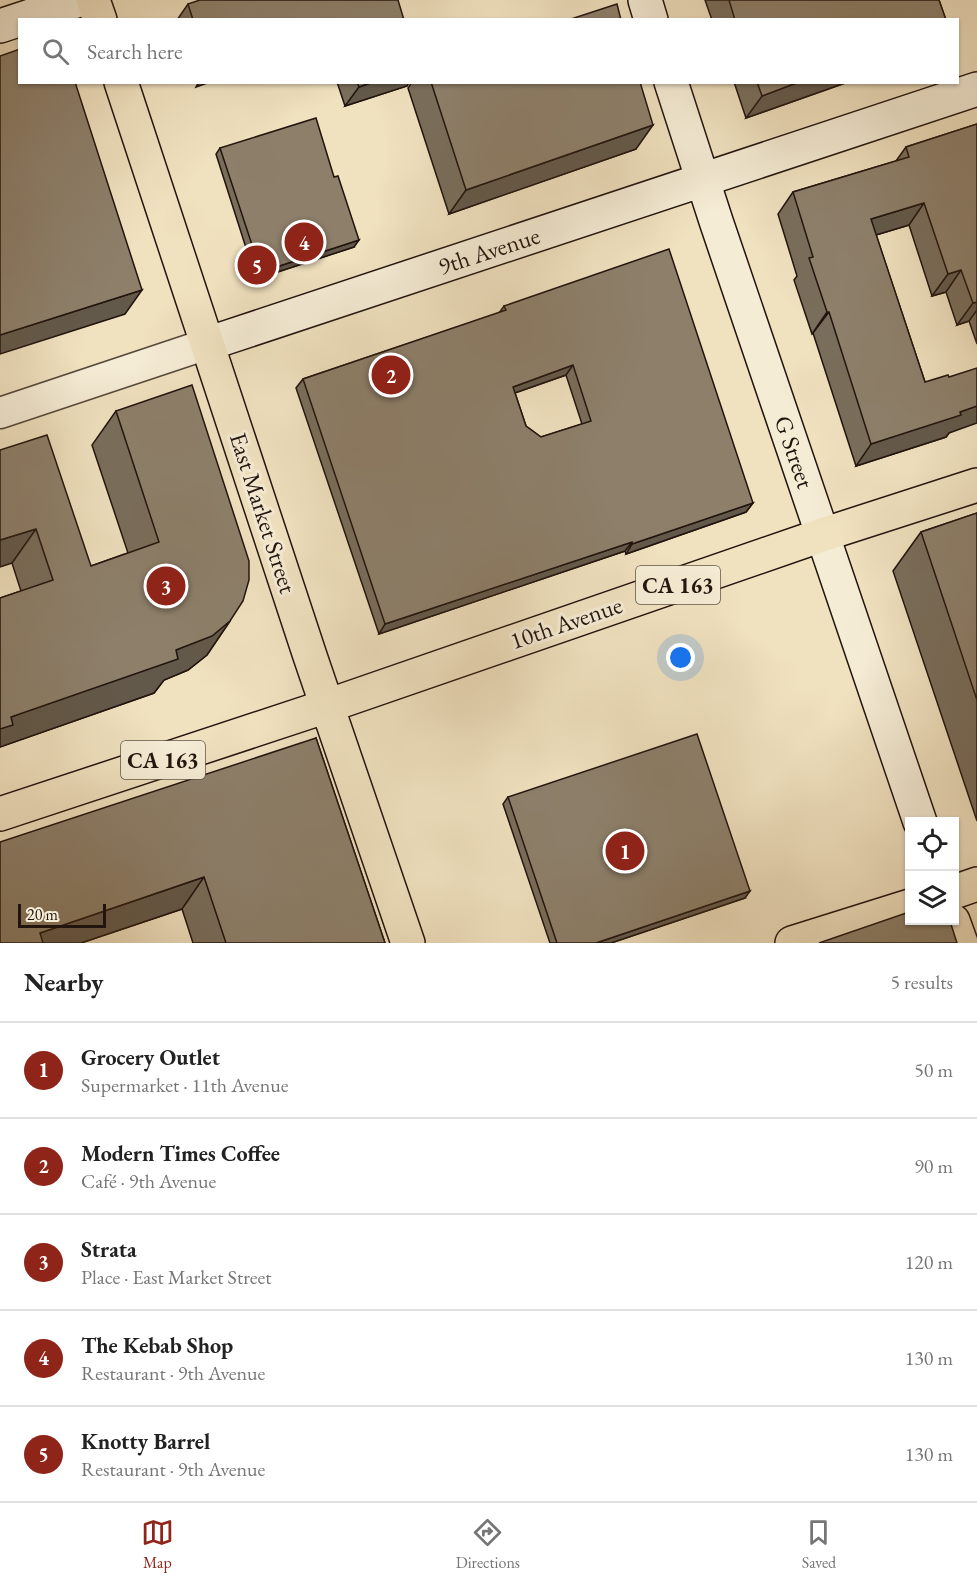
<!DOCTYPE html>
<html lang="en">
<head>
<meta charset="utf-8">
<style>
	body { margin:0; font-family:"EB Garamond",serif; background:#f6f6f6; color:#222 }
	.controls { position:absolute; right:18px; bottom:18px; display:grid; overflow:hidden; border-radius:0px; box-shadow:0 2px 4px #0004 }
	.controls button { width:54px; height:54px; display:grid; place-items:center; padding:0; border:0; border-bottom:2px solid #e0e0e0; background:#fff; color:#222; font:30px sans-serif }
	.scale { position:absolute; left:18px; bottom:15px; width:88px; box-sizing:border-box; padding-left:6px; border:3px solid #22140e; border-top:0; font-size:16px; line-height:21px; white-space:nowrap; color:#22140e; -webkit-text-stroke:4px #f5ecd5; paint-order:stroke }
	.you { position:absolute; left:681px; top:658px; width:21px; height:21px; margin:-15px; border:4px solid #fff; border-radius:50%; background:#1a73e8; box-shadow:0 0 0 9px #1a73e833 }
	.badge { display:grid; place-items:center; width:39px; height:39px; border-radius:50%; background:#8f2418; color:#fff; font-size:20px; font-weight:700 }
	.pin { position:absolute; translate:-50% -50%; border:3px solid #fff; box-shadow:0 2px 6px #0006 }
	.list { margin:0; padding:0; list-style:none }
	h2 { display:flex; justify-content:space-between; align-items:center; height:78px; margin:0; padding:0 24px; font-size:26px }
	h2 small { font-size:20px; font-weight:400; color:#767676 }
	.list li { display:grid; grid-template-columns:39px 1fr auto; gap:18px; align-items:center; box-sizing:border-box; height:96px; padding:0 24px; border-top:2px solid #e0e0e0 }
	.list b { display:block; font-size:22px; white-space:nowrap }
	.list p { margin:0; font-size:20px; white-space:nowrap; color:#767676 }
	.list em { font-size:20px; font-style:normal; color:#767676 }
	.icon { flex:none; width:33px; height:33px; fill:none; stroke:currentColor; stroke-width:2; stroke-linecap:round; stroke-linejoin:round }
	.map { position:relative; flex:none; width:977px; height:943px; overflow:hidden }
	.search { position:absolute; background:#fff; box-shadow:0 2px 4px #0004; left:18px; right:18px; top:18px; height:66px; display:flex; align-items:center; gap:15px; box-sizing:border-box; padding:0 21px; border-radius:0px; color:#767676; font-size:22px }
	.sheet { height:558px; background:#fff }
	nav { display:flex; justify-content:space-around; align-items:center; box-sizing:border-box; height:84px; border-top:2px solid #e0e0e0; background:#fff; font-size:16px; color:#767676 }
	nav a { display:grid; justify-items:center; gap:3px }
	nav .on { color:#8f2418 }
	.map>svg:first-child { display:block }
	.lines { fill:none; stroke-linecap:round; stroke-linejoin:round }
	.street-casing { stroke:#56473a; stroke-width:33 }
	.secondary-casing { stroke:#22140e; stroke-width:36 }
	.primary-casing { stroke:#22140e; stroke-width:36 }
	.street { stroke:#f5ecd5; stroke-width:30 }
	.secondary { stroke:#f5ecd5; stroke-width:33 }
	.primary { stroke:#f0e1bf; stroke-width:33 }
	.wall { fill:#796d5b; stroke:#22140e; stroke-width:1.5; fill-rule:evenodd }
	.shaded-wall { fill:#63594a; stroke:#22140e; stroke-width:1.5 }
	.building { fill:#8d7f6a; stroke:#22140e; stroke-width:1.5; fill-rule:evenodd }
	.labels { text-anchor:middle; stroke-width:6; stroke-linejoin:round; paint-order:stroke }
	.shield { fill:#f5ecd5; stroke:#61554a; stroke-width:1.5 }
	.shield-label { font-size:22px; font-weight:bold; fill:#22140e }
	.street-label { font-size:24px; fill:#22140e; stroke:#f5ecd5 }
</style>
</head>
<body>
<div class="map">
<svg width="977" height="943" viewBox="0 0 977 943">
	<rect width="100%" height="100%" fill="#f0e1bf"/>
	<filter id="stains"><feTurbulence type="fractalNoise" baseFrequency=".00333" numOctaves="4"/><feColorMatrix values="0 0 0 0 .2 0 0 0 0 .09 0 0 0 0 .02 0 0 0 .5 -.17"/></filter>
	<radialGradient id="worn" r=".72"><stop offset=".6" stop-color="#630" stop-opacity="0"/><stop offset="1" stop-color="#630" stop-opacity=".3"/></radialGradient>
	<g class="lines">
		<g class="street-casing">
			<path id="street" d="M0,413L207,344"/>
		</g>
		<g class="secondary-casing">
			<path id="secondary" d="M645,0L651,20
				M0,26L79,0
				M671,82L716,221L920,822
				M207,344L977,89"/>
		</g>
		<g class="primary-casing">
			<path id="primary" d="M93,0L100,20
				M121,82L310,656L408,943
				M0,814L327,706L822,535L977,485
				M954,892L977,884
				M953,921L961,943
				M792,943L910,906"/>
		</g>
		<use href="#street" class="street"/>
		<use href="#secondary" class="secondary"/>
		<use href="#primary" class="primary"/>
	</g>
	<path class="wall" d="M705,0H939L946,20H712Z
		M188,4L404,20H177Z
		M337,82H409L407,86L345,106Z
		M412,82H640L636,149L449,214L408,88Z
		M734,82H848L746,118Z
		M977,124V344L969,321L957,325L946,292L932,296L909,225L876,235L925,382L949,433L946,437L856,466L813,333L812,334L794,280L797,276L778,214L793,192L896,161L906,147Z
		M220,148L354,247L256,279L216,154Z
		M504,306L753,503L746,512L626,554L625,551L379,634L296,388L303,379L499,313ZM566,375L582,424L541,437L526,426L515,393Z
		M116,411L230,621L207,655L188,670L164,680L154,693L0,747V598L21,591L12,563L0,450L91,566L128,553L92,445Z
		M977,513V821L893,571L921,532Z
		M316,738L385,943H193L182,909L81,943H0Z
		M508,797L745,898L611,943H550L503,804Z"/>
	<path class="shaded-wall" d="M199,82H210L196,87Z
		M373,82H409L407,86L345,106L359,87Z
		M799,82H848L746,118L762,96Z
		M653,125L636,149L449,214L466,190Z
		M924,203L909,225L856,241L871,219Z
		M359,240L354,247L256,279L261,272Z
		M961,270L946,292L932,296L948,274Z
		M142,290L125,314L0,354V335Z
		M977,302V310L969,321L957,325L973,303Z
		M827,312H829L813,333L812,334Z
		M573,365L566,375L506,396L513,387Z
		M977,406V423L949,433L946,437L856,466L871,444Z
		M753,503L746,512L626,554L632,544Z
		M36,529L12,563L0,567V540Z
		M632,542L625,551L379,634L385,624Z
		M230,621L207,655L188,670L164,680L154,693L0,747V729L11,717L176,650Z
		M204,877L182,909L81,943H33L40,933Z
		M750,891L745,898L611,943H596Z"/>
	<path class="building" d="M200,0H398L404,20H193L188,4Z
		M729,0H939L946,20H735Z
		M617,4L621,20H568Z
		M20,49V82H75L142,290L0,335V56Z
		M357,82H373L359,87Z
		M431,82H640L653,125L466,190Z
		M757,82H799L762,96Z
		M316,118L334,177L338,176L359,240L261,272L220,148Z
		M977,124V302L973,303L961,270L948,274L924,203L871,219L925,382L948,375L949,377L977,368V406L960,412L961,415L871,444L829,312H827L809,258L813,257L793,192L909,157L906,147Z
		M669,249L753,503L632,544V542L385,624L303,379L506,310L504,306ZM573,365L591,421L541,437L526,426L513,387Z
		M192,385L249,561V580L243,601L230,621L212,636L176,650L178,659L11,717L13,725L0,729V598L53,580L36,529L0,540V450L47,435L91,566L159,542L116,411Z
		M977,513V700L921,532Z
		M697,734L750,891L596,943H557L508,797Z
		M316,738L385,943H225H226L204,877L40,933L43,943H0V842Z
		M909,912V921H950L957,943H819Z"/>
	<g class="labels">
		<g class="shield">
			<rect x="636" y="566" width="84" height="38" rx="4.5"/>
			<rect x="121" y="741" width="84" height="38" rx="4.5"/>
		</g>
		<g class="shield-label">
			<text x="678" y="593">CA 163</text>
			<text x="163" y="768">CA 163</text>
		</g>
		<g class="street-label">
			<text transform="translate(489 251) rotate(-18)" y="8">9th Avenue</text>
			<text transform="translate(794 452) rotate(71)" y="8">G Street</text>
			<text transform="translate(263 513) rotate(72)" y="8">East Market Street</text>
			<text transform="translate(566 623) rotate(-19)" y="8">10th Avenue</text>
		</g>
	</g>
	<rect width="100%" height="100%" filter="url(#stains)"/>
	<rect width="100%" height="100%" fill="url(#worn)"/>
</svg>
<div class="controls">
<button><svg class="icon" aria-label="locate" viewBox="0 0 24 24"><circle cx="12" cy="12" r="6"/><path d="M12 2v4M12 18v4M2 12h4M18 12h4"/></svg></button>
<button><svg class="icon" aria-label="layers" viewBox="0 0 24 24"><path d="M12 4l9 5-9 5-9-5zM3 14l9 5 9-5"/></svg></button>
</div>
<div class="scale">20 m</div>
<div class="you"></div>
<div class="pin badge" style="left:625px;top:851px">1</div>
<div class="pin badge" style="left:391px;top:375px">2</div>
<div class="pin badge" style="left:166px;top:586px">3</div>
<div class="pin badge" style="left:304px;top:242px">4</div>
<div class="pin badge" style="left:257px;top:265px">5</div>
<div class="search"><svg class="icon" aria-label="search" viewBox="0 0 24 24"><circle cx="10" cy="10" r="6"/><path d="M15 15l6 6"/></svg>Search here</div>
</div>
<section class="sheet">
<h2>Nearby<small>5 results</small></h2>
<ul class="list">
<li><span class="badge">1</span><div><b>Grocery Outlet</b><p>Supermarket · 11th Avenue</p></div><em>50 m</em></li>
<li><span class="badge">2</span><div><b>Modern Times Coffee</b><p>Café · 9th Avenue</p></div><em>90 m</em></li>
<li><span class="badge">3</span><div><b>Strata</b><p>Place · East Market Street</p></div><em>120 m</em></li>
<li><span class="badge">4</span><div><b>The Kebab Shop</b><p>Restaurant · 9th Avenue</p></div><em>130 m</em></li>
<li><span class="badge">5</span><div><b>Knotty Barrel</b><p>Restaurant · 9th Avenue</p></div><em>130 m</em></li>
</ul>
</section>
<nav>
<a class="on"><svg class="icon" aria-label="map" viewBox="0 0 24 24"><path d="M3 6l6-2 6 2 6-2v14l-6 2-6-2-6 2zM9 4v14M15 6v14"/></svg>Map</a>
<a><svg class="icon" aria-label="directions" viewBox="0 0 24 24"><path d="M12 3l9 9-9 9-9-9zM9 14v-3h6M13 9l2 2-2 2"/></svg>Directions</a>
<a><svg class="icon" aria-label="saved" viewBox="0 0 24 24"><path d="M7 4h10v16l-5-4-5 4z"/></svg>Saved</a>
</nav>
</body>
</html>
